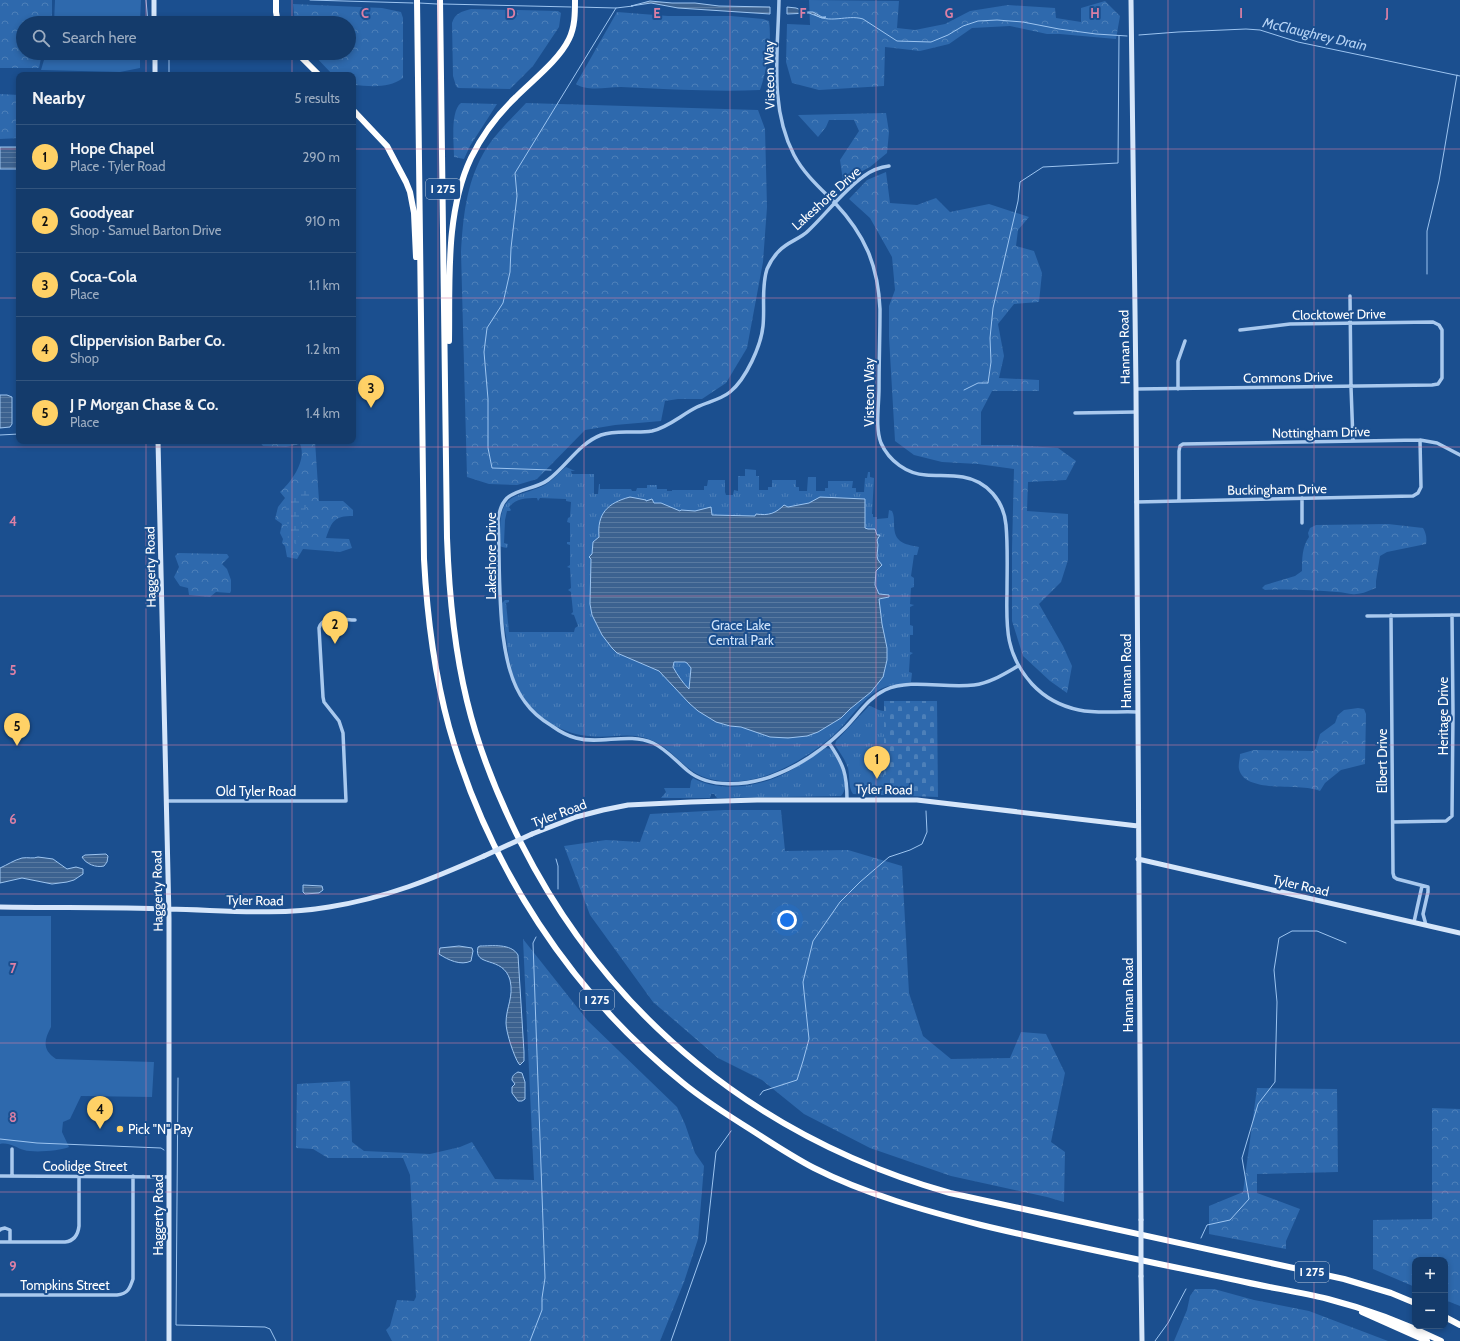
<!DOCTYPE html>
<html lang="en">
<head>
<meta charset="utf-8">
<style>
	body { margin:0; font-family:Cabin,sans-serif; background:#1d4271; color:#f1f3f6 }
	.controls { position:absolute; right:12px; bottom:12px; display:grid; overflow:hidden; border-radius:8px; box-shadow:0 2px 6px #0003 }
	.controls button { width:36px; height:36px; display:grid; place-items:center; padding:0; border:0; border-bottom:1px solid #33557e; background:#143b6b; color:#f1f3f6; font:20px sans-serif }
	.you { position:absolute; left:787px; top:920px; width:14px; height:14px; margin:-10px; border:3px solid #fff; border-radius:50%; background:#1a73e8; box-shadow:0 0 0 6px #1a73e833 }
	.badge { display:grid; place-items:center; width:26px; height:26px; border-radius:50%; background:#ffd166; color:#111; font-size:13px; font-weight:700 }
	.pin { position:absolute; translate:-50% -33px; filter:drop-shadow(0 1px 2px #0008) }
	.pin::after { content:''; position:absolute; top:21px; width:14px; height:12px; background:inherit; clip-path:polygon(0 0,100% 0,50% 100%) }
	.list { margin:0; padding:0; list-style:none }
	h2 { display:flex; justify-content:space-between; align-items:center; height:52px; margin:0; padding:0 16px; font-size:17px }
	h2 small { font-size:13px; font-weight:400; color:#9dadc1 }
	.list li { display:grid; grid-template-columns:26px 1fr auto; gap:12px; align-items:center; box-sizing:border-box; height:64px; padding:0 16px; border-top:1px solid #33557e }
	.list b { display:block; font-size:15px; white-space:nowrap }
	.list p { margin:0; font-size:13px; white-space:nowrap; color:#9dadc1 }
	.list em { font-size:13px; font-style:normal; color:#9dadc1 }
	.icon { flex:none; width:22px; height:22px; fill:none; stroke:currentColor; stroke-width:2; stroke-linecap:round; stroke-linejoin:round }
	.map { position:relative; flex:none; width:1460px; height:1341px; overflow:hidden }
	.search { position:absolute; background:#143b6b; box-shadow:0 2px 6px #0003; left:16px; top:16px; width:340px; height:44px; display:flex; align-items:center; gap:10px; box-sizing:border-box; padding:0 14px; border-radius:22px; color:#9dadc1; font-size:15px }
	.panel { position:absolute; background:#143b6b; box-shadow:0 2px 6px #0003; left:16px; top:72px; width:340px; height:372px; border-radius:8px }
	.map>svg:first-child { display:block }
	.grass { fill:#2e69ad }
	.forest { fill:url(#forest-crowns) }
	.wetland { fill:url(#wetland-marsh) }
	.cemetery { fill:url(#cemetery-stones) }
	.park { fill:url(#park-tufts) }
	.water { fill:url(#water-rules); stroke:#9cc4f0; fill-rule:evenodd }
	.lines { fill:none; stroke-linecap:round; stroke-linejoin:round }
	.stream { stroke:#9cc4f0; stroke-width:1 }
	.street { stroke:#a9c9ee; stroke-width:3.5 }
	.secondary { stroke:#d6e6fa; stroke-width:5 }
	.highway { stroke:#fff; stroke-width:6 }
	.secondary-bridge { stroke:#d6e6fa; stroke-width:5 }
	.grid { fill:none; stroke:#dd80a5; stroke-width:1; stroke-opacity:0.55 }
	.poi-dot { fill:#ffd166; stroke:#1b4f8f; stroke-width:1.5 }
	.labels { text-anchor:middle; stroke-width:4; stroke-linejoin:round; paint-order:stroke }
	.shield { fill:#1b4f8f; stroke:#bbcadd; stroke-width:1 }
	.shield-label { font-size:12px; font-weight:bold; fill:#fff }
	.street-label { font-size:13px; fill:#fff; stroke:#1b4f8f }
	.park-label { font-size:13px; fill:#cfe3fa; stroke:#1b4f8f }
	.poi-label { font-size:13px; fill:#fff; stroke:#1b4f8f; text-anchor:start }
	.water-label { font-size:14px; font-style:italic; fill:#b5d3f5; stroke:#1b4f8f }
	.grid-label { font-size:13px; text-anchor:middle; font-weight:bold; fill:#dd80a5; stroke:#1b4f8f; stroke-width:4; stroke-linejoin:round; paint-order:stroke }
</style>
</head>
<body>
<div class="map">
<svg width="1460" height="1341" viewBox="0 0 1460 1341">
	<defs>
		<pattern id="forest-crowns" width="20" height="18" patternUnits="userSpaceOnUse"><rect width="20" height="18" fill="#2e69ad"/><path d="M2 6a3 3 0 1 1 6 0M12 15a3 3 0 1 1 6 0" fill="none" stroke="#4d80b9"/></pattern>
		<pattern id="wetland-marsh" width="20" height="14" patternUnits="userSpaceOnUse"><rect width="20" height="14" fill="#2e69ad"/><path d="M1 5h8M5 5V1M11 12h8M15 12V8" fill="none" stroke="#4d80b9"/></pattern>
		<pattern id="cemetery-stones" width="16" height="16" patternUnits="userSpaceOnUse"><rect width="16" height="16" fill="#2e69ad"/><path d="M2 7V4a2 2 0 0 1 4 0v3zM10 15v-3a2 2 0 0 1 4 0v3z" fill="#4d80b9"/></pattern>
		<pattern id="park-tufts" width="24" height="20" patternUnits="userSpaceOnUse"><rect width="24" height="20" fill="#2e69ad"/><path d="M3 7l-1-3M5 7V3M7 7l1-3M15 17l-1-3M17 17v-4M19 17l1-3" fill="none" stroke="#4d80b9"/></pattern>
		<pattern id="water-rules" width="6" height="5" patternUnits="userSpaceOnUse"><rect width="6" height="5" fill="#3c6290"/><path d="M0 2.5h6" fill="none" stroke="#597aa1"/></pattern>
	</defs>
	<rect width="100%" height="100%" fill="#1b4f8f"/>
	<path class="grass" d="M55,0H141L140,23H54Z
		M46,53H140V68L120,72L41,70Z
		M0,916H51V1027C44,1040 42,1050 56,1059L154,1062L152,1097L81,1096L70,1119L63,1122L62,1132L69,1147C60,1151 33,1153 24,1150C16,1148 9,1142 0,1144Z"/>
	<path class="forest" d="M0,0H52V18L51,23H23V53H42L39,68H0Z
		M809,0L899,1L897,28L915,30L945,24L970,11L1008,5L1055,8L1056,18L1081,22V8L1105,1L1120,16L1116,39L1060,34H1047L1010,26L972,28L949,44L920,51L885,47L884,86L819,90L792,83L786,62L787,24L810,25Z
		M293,4L382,8L401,12L403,18V78C388,89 370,86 353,85V75H333L312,53H349V23H295Z
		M471,9L558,11L561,13L559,27L533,66L510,89L458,88L456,86L453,76L452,23C455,13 461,12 471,9Z
		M617,12L668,16H731L763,19L769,21C772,42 767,70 760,90C714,92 667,89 621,87C607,87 588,92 576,84Z
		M0,94L19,95V138L0,139Z
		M461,103L497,104L470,146L464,159L454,157C454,144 450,111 461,103Z
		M526,103L758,110L765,129L767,207L763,262L747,348L726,383L702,399H678L665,401L661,421L615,425L585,430L537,479L517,485L489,484L467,477L461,252C463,218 466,185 483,154C493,136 512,118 526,103Z
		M886,113L889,132L887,153L870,167L843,181L840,160L859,131L854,120H829L826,127L818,137L798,115Z
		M886,172L890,203L917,205L936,198L950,212L989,204L1029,217L1018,230L1016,246L1034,251L1042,273L1039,302L1014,304L998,324L1004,356L999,378L1039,380V391H992L981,412V445H1013L1058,448L1076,461L1066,480L1028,482L1027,511L1068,514V560L1061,582L1039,604L1063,646L1072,666L1067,693L1050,681L1023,656L1012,621V549L1014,469L978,464L942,462L914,455L895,441L889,337V306L895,290L892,257L870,218L849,199L867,180Z
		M259,441H315L319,501H343L353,510V516C334,516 332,521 326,538L349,539L352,548L340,552L303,549L297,559L287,557L285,546L282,543L283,539L280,533L282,524L275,519L278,507L285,498L280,492C292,481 307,460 300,444L286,447L263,446Z
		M1388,524L1423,528C1426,533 1427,538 1426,544L1387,552L1380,556L1376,581V588C1370,590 1363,594 1356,594C1350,595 1343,592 1337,592C1313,590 1289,589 1265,590L1262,588L1265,585L1295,576L1302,571C1302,559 1302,547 1309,537L1308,533L1310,528L1316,525Z
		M178,553L227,554L229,557L222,564L227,569L231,580V591L230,593L216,592L210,597L189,595L188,588L180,586L174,577L179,567L175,556Z
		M1358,708L1364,709L1366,714L1365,764L1341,770L1325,783L1320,791C1302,782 1245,795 1239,769C1238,765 1240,759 1240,754L1254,750L1314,751L1316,748L1320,734L1335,723L1338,715L1344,710Z
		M725,810H781L785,851L848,850L902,866L909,993L923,1036L951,1059L1010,1058L1021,1032L1046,1034L1065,1073L1051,1142L1065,1152L1064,1202L1047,1197L951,1176L870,1148L804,1114L762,1080L718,1058L653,1002L590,915L564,846L606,840L640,842L650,814Z
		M523,939L588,1021L677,1107L685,1124L695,1153L704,1166L698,1239L684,1282L660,1341H392L386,1330L390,1326L397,1300L414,1301L416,1297L410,1175L403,1158H328L313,1149L296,1148L297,1084L350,1081L352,1142L364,1151L430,1154L460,1147L472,1142L495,1179L534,1180Z
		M1257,1088L1337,1089L1338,1172L1257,1174V1193L1300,1209L1286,1241V1249L1209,1234V1206L1243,1192Z
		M1432,1108L1460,1109V1306L1445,1300V1260H1415V1287L1373,1269V1220L1432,1219Z
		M1195,1289H1214L1254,1300L1309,1311L1388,1341H1174L1187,1310L1190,1296Z"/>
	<path class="wetland" d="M310,483L312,499L307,504L296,544L288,540L287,520L284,514L291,494Z"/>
	<path class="cemetery" d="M884,701H937L938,797L884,795Z"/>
	<path class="park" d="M566,467L575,471H571L572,474H594V494H598L599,484H600V489H631L632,491H636L637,488H647V485H657V489H667V491H672V490H704V486H707L708,480H725V492L726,495H733L734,490L738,491V476H745V469L756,470V476H759V490H768V487H772V480H796V487H799V491H807L808,477H816V491H825V488H828V481H853L852,488H856V492H864L865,478H867L868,472H870V477L874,478L872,514H873V517H877V519L888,518L889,510L892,511C894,515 894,519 894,524C894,543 904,544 919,547L917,555H914L911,576L914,578V587L911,588L910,604L914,605L910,607V625L913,626V635H910V652L913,653L910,655L909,672L912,673L911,682C899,685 888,684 877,691C861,701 850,719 837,732C821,748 789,768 768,775C742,784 709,786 687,767C676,758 665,745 651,740C631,731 610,739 588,736C558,733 530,714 517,686C510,670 508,653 506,636C504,625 502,614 502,603L505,600H509V602L506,603L509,632H574L575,628L578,626L574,615L571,614L573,612L571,592L568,590L571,588L570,568L567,567L570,565V545L567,544V542H570V523L567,522L568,518L570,517L571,502L566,501V499L540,498L538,501L537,498C525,498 517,498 509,507L511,510L510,511H507L505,520L504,543L508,544L507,548L502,547L500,546C501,529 496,504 516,496C525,492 535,490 545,485C553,480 558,473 566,467Z
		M869,706C875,707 878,711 884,711V795L853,794C848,787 850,776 848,768C845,759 840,753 835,745L836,741Z
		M826,748L831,749C838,760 852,785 841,796L717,798L714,794H711L710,798H661L666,792L664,788H690L691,781L693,778C721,793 759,787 786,773C800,766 812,756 826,748Z"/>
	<path class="water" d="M650,1L672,3H695L719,6L770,7V14L678,8L651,3L631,6Z
		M787,7L796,8L806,12H813L822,17H826L822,18L809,13L787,14Z
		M0,147H19V169H0Z
		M0,395H7L12,397V424L10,427L0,428Z
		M630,497L646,500V501L652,499L654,503H661L680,511L681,510L695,511L711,507L712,515L755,516L756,514C769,516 776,513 784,505L788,507L809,503L820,497L865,499V528L868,529H875L877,535H880L877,540L878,545L877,556L878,560L882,565L876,571L875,585L879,594L889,595V597L879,599L882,624L887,648V660L883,677L871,692L850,709L841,718L818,732L807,736L788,738L770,737L741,727L730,726L716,722L698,711L689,703L659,671L617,653L612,648L602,635L592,615L590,604L591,559L589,557L592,554L593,542L599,537C597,514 607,503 630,497ZM674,662H685L687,663L691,668L689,689C683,683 678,676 673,667Z
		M106,854L108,856L107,862L104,866C96,868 86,864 82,857L85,855Z
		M38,857L53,859L67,869L76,867L83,869V874L74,880L67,882L52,884L22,878L0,883V868C7,865 14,860 22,858C28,857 33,859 38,857Z
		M303,885L322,886L323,890L319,893L305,894L303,892Z
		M459,946L472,948L473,951L471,961C461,966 448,960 439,954L440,948Z
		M480,946C492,946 511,943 518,955L524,1052V1061L520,1065L519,1064C514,1057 506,1032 506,1023C506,1007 514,997 510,980C503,955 473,968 478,947Z
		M518,1072L522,1073L525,1082V1099L522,1101H518L512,1093V1087L515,1084L512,1080C512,1076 514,1074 518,1072Z"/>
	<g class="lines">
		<path class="stream" d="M146,0L148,23
			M310,0L413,3
			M419,3L437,4
			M443,4L571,7
			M577,7L616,8L633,6
			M814,14C829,25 847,14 863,19L897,41L931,42L948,35L963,26L978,21L997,20L1023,22L1059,29L1096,34L1127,36
			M1139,35L1178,32L1246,29L1260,30L1298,42L1460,76
			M169,75V53
			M1427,274V231L1439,181L1457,75
			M964,390L978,383H988L991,362L990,338L993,308L1018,201L1020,182L1043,167L1118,163L1119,36
			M0,435L19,434
			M551,470L492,468L488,448V399L484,352L487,328L503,303L510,272L511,248L517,196L515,173L616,8
			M556,859L558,866V889
			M178,1078L176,1325L265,1327L270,1329L276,1341
			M760,1095L763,1091L797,1080L803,1061L809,1039L803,982L813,941L840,902L860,882L889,857L910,850L922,844L927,832L926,811
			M0,1139L37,1143L161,1148L164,1150
			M1201,1238L1207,1225L1230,1220L1249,1199L1242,1158L1258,1104L1275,1082L1277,1002L1274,970L1279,938L1292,931H1317L1346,943
			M530,1341L542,1310V1298L545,1278L533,943L536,937
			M671,1341L706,1242L716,1152L731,1131
			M1155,1341L1168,1323L1186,1289"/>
		<path class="street" d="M779,0C778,52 769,107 794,155C804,174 820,188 835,203C865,235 878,265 880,309C880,336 879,362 879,388C879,406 875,427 881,443C889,461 907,474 926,475C938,476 951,475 963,477C987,481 1004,501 1006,525C1008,547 1007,570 1007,592C1006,629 1006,655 1032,684C1045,698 1060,706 1079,710C1098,714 1118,711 1137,712
			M889,166C880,167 872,170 864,176C845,189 826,214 808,231C800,239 787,242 779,251C774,256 770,262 767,269C761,287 765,307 763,326C761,346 746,379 730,392C720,400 707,402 697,407C681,415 669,427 652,431C635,434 618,429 601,435C578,444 567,466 548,480C536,489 519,488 507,498C501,504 499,512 498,520C501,570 494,662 525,702C532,712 542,720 552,726C559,731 568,736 576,738C601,745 628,732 653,743C666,749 677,762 688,771C710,789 746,785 770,777C798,767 824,749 845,728C858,715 868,698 885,690C912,678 945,689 974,685C990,683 1004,674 1018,666
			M1350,296L1351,387L1353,441
			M1136,389L1432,385L1438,384L1442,378V330L1439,325L1433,322L1290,324L1240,330
			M1178,389V361L1185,341
			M1075,413L1136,412
			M1302,498V523
			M1179,500V451L1180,446L1183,444L1420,440L1437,443L1460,455
			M1136,502L1413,496L1418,493L1421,487L1420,440
			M1391,615L1393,873L1394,877L1397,879L1428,887V892L1423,914L1426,925
			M1367,616L1460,615
			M829,743C844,765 847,774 847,800
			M166,801H346L343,733L339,721L324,702L323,697L319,628C323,614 344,620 355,620
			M1393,822L1446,821L1452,816L1453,713L1452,615
			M1414,922L1422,886
			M0,1176L169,1177
			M12,1176V1149
			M0,1230L1,1229L5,1228L10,1230V1242
			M0,1242H65C74,1241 78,1235 79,1226V1176
			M0,1295H117C128,1294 130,1288 133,1279V1176"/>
		<path class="secondary" d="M154,0V23
			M1131,0L1136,389L1141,1220
			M155,53V75
			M158,441L169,918V1341
			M532,834L576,817L603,810L628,805L691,802L757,800H917L1138,826
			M1138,859L1460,933
			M0,907C56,908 113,907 169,909C223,910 276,916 329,907C386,898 432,879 484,856
			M1141,1276L1142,1341"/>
		<path class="highway" d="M276,0V12L278,23
			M417,0L424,559C427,616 434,672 449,727C488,866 571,993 683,1083C705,1101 729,1116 753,1131C773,1144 793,1157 814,1168C865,1194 926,1211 981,1225C1068,1246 1157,1263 1245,1282C1272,1288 1300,1292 1328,1299C1367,1309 1404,1323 1441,1341
			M440,0L447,538C449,593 454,648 467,701C479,751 498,797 521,843C610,1019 760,1139 950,1193L1344,1279L1391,1293L1415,1303
			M297,53L319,75
			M353,110L387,146L406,182L410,192L414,213L416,257
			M449,341C450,281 445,213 471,158C482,135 498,114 516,97C533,80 559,60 569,39C575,27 575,13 575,0
			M1362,1312L1427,1341
			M1445,1317L1460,1325"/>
		<path class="secondary-bridge" d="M484,856L532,834
			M1141,1220V1276"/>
	</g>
	<path class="grid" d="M146,0V23M292,0V23M438,0V1341M584,0V1341M730,0V1341M876,0V1341M1022,0V1341M1168,0V1341M1314,0V1341M146,53V75M292,53V75M0,149H19M353,149H1460M0,298H19M353,298H1460M146,441V1341M292,441V1341M0,447H1460M0,596H1460M0,745H1460M0,894H1460M0,1043H1460M0,1192H1460"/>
	<circle class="poi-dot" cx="120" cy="1129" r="4"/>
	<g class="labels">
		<g class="shield">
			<rect x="426" y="179" width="34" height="20" rx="3"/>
			<rect x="580" y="990" width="34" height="20" rx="3"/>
			<rect x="1295" y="1262" width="34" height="20" rx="3"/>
		</g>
		<g class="shield-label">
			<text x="443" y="193">I 275</text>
			<text x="597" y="1004">I 275</text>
			<text x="1312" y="1276">I 275</text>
		</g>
		<g class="street-label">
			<text transform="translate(769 75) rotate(-91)" y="5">Visteon Way</text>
			<text transform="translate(826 198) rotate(-42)" y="5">Lakeshore Drive</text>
			<text transform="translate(1339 314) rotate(-1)" y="5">Clocktower Drive</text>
			<text transform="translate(1124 347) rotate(-91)" y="5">Hannan Road</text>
			<text transform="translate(1288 377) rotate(-1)" y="5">Commons Drive</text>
			<text transform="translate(869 392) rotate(-90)" y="5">Visteon Way</text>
			<text transform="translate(1321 432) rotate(-1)" y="5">Nottingham Drive</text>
			<text transform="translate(1277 489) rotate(-1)" y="5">Buckingham Drive</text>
			<text transform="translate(491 556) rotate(-90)" y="5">Lakeshore Drive</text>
			<text transform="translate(150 567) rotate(-91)" y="5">Haggerty Road</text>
			<text transform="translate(1126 671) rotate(-90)" y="5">Hannan Road</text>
			<text transform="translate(1443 716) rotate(-90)" y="5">Heritage Drive</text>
			<text transform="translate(1382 761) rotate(-90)" y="5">Elbert Drive</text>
			<text transform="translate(884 789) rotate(1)" y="5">Tyler Road</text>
			<text x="256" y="796">Old Tyler Road</text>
			<text transform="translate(559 813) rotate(-20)" y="5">Tyler Road</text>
			<text transform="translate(1301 885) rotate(13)" y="5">Tyler Road</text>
			<text transform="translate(157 891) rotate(-91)" y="5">Haggerty Road</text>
			<text transform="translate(255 900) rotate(1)" y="5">Tyler Road</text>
			<text transform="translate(1128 995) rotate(-90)" y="5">Hannan Road</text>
			<text x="85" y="1171">Coolidge Street</text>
			<text transform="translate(158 1215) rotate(-90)" y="5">Haggerty Road</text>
			<text x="65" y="1290">Tompkins Street</text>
		</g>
		<g class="park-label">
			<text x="741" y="630">Grace Lake<tspan x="741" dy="15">Central Park</tspan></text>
		</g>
		<g class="poi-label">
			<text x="128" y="1134">Pick "N" Pay</text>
		</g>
		<g class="water-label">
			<text transform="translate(1315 34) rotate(13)" y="5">McClaughrey Drain</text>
		</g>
	</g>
	<g class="grid-label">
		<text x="365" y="18">C</text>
		<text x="511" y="18">D</text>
		<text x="657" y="18">E</text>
		<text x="803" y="18">F</text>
		<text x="949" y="18">G</text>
		<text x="1095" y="18">H</text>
		<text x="1241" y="18">I</text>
		<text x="1387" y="18">J</text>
		<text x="13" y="526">4</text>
		<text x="13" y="675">5</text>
		<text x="13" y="824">6</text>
		<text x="13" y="973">7</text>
		<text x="13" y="1122">8</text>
		<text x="13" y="1271">9</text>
	</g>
</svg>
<div class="controls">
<button>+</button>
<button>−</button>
</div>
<div class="you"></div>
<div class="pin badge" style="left:877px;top:779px">1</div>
<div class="pin badge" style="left:335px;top:644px">2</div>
<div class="pin badge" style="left:371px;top:408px">3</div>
<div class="pin badge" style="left:100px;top:1129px">4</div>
<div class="pin badge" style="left:17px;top:746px">5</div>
<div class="search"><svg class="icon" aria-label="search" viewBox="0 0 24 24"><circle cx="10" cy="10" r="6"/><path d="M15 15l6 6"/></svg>Search here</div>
<section class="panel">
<h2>Nearby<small>5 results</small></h2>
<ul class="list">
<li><span class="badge">1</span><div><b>Hope Chapel</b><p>Place · Tyler Road</p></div><em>290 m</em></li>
<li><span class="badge">2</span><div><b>Goodyear</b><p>Shop · Samuel Barton Drive</p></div><em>910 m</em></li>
<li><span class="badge">3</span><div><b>Coca-Cola</b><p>Place</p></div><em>1.1 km</em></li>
<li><span class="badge">4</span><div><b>Clippervision Barber Co.</b><p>Shop</p></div><em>1.2 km</em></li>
<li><span class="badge">5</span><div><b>J P Morgan Chase &amp; Co.</b><p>Place</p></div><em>1.4 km</em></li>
</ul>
</section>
</div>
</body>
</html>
